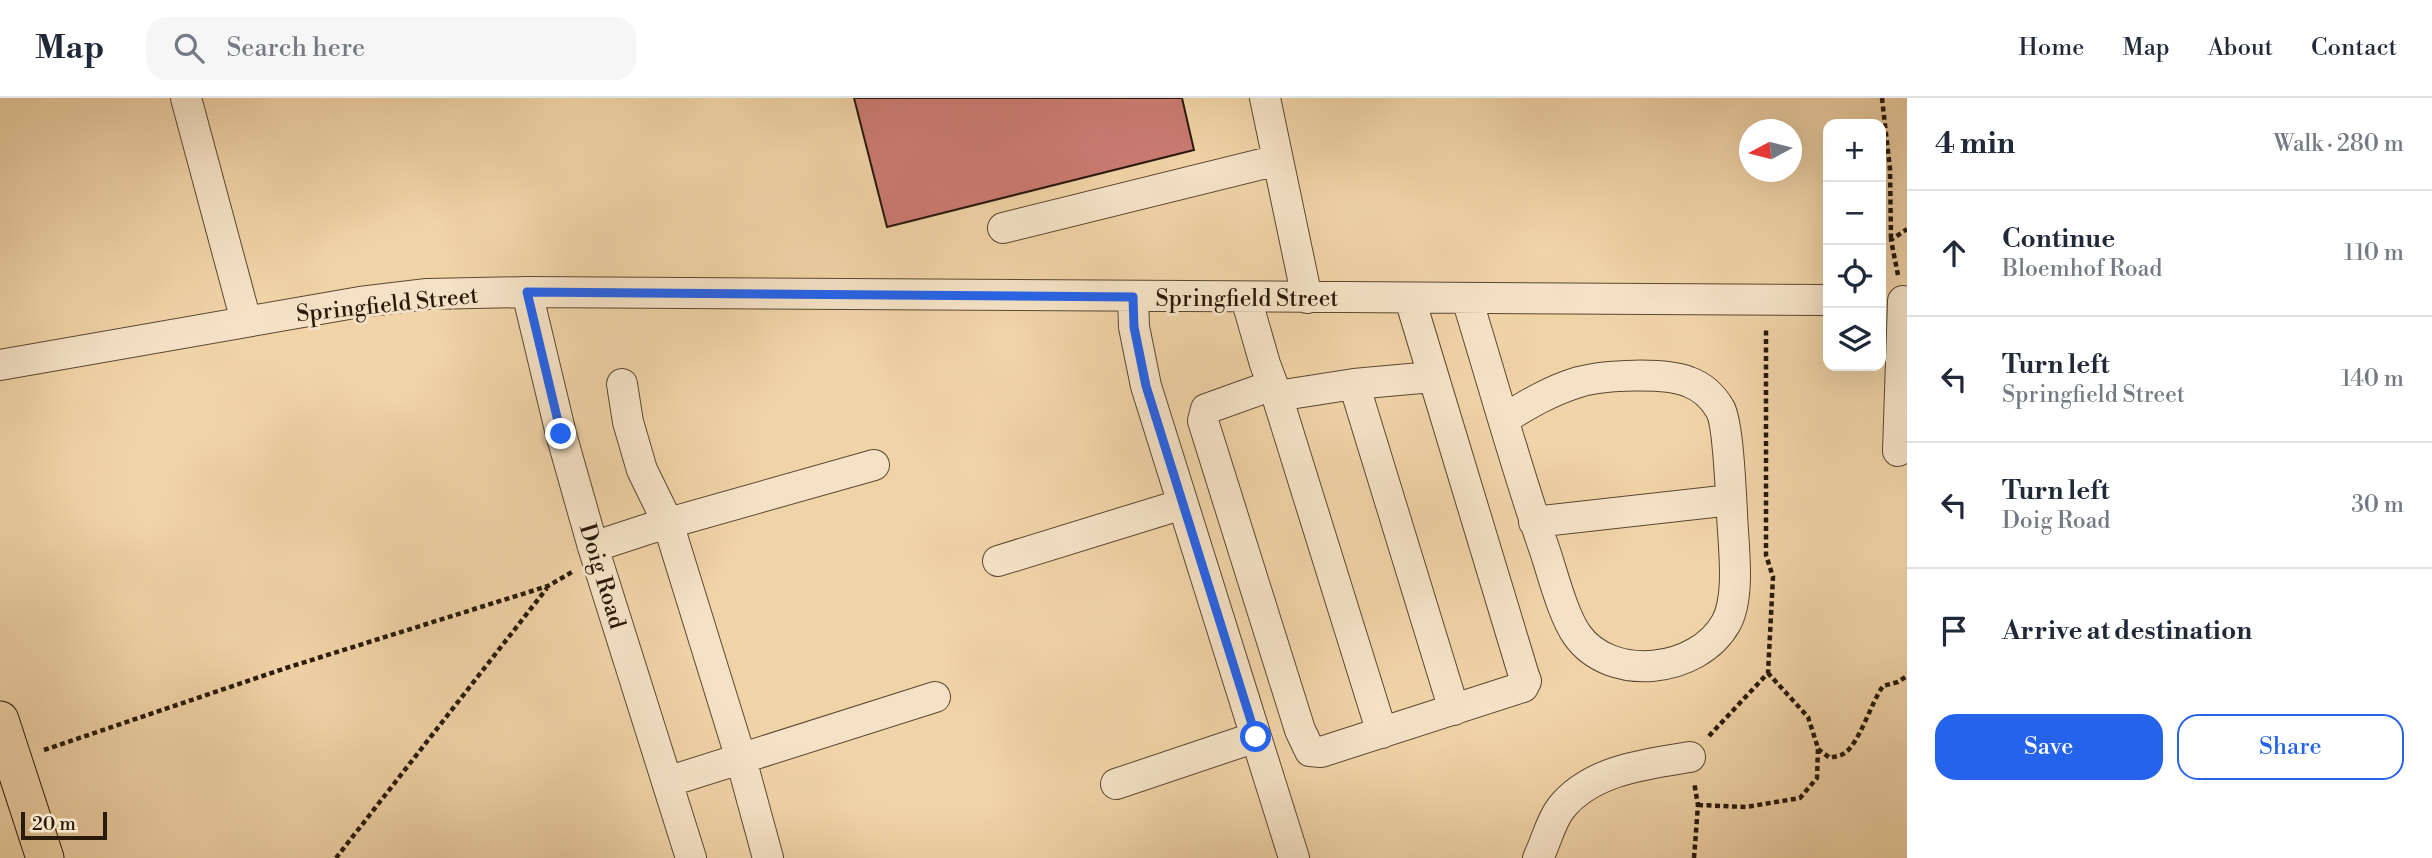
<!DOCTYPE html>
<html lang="en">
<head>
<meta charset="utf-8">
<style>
	body { margin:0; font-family:"Libre Bodoni",serif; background:#f6f6f7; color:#1f2937 }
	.controls { position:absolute; right:21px; top:21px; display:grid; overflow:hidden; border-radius:14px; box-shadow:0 7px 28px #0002 }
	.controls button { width:63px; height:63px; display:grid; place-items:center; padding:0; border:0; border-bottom:2px solid #e0e1e3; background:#fff; color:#1f2937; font:35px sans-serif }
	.compass { position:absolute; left:1739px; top:21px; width:63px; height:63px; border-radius:50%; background:#fff; box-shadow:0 7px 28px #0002; rotate:263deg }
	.scale { position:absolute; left:21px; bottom:18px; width:86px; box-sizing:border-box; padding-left:7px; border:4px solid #291a0a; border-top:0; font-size:19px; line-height:24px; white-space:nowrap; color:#291a0a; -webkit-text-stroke:5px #f5e2c6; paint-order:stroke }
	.stop { position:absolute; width:21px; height:21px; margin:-16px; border:5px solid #2563eb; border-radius:50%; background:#fff }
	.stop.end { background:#2563eb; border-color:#fff; box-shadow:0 2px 7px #0008 }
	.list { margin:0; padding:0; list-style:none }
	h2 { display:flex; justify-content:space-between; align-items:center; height:91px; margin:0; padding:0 28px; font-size:30px }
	h2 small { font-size:23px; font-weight:400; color:#747a83 }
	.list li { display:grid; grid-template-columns:46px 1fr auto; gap:21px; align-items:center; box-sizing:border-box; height:126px; padding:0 28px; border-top:2px solid #e0e1e3 }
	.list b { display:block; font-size:26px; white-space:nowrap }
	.list p { margin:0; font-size:23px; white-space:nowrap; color:#747a83 }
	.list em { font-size:23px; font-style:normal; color:#747a83 }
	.actions { display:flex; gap:14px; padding:21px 28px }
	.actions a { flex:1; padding:16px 0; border:2px solid #2563eb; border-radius:21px; text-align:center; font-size:24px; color:#2563eb }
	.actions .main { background:#2563eb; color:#fff }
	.icon { flex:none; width:38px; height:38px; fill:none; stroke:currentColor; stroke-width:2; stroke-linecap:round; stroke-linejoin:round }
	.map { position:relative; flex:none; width:1907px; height:760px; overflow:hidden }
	header { display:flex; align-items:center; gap:42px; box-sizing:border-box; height:98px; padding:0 35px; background:#fff; border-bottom:2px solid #e0e1e3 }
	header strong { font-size:33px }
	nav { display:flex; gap:38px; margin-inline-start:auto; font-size:24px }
	.search { width:490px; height:63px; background:#f6f6f7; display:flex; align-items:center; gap:18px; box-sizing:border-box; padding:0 24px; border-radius:21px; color:#747a83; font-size:26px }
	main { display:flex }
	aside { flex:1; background:#fff }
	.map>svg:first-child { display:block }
	.building { fill:#ca7b72; stroke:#291a0a; stroke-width:2 }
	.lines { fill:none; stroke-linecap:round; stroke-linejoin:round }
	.minor-casing { stroke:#5b4831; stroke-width:32 }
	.major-casing { stroke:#291a0a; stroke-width:39 }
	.path { stroke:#291a0a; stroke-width:4.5; stroke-dasharray:5 3.5; stroke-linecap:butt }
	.minor { stroke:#f5e2c6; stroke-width:30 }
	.major { stroke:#f0d3a7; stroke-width:37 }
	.route { stroke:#2563eb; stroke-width:9 }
	.labels { text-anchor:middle; stroke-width:6; stroke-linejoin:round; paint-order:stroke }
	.street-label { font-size:23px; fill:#291a0a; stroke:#f5e2c6 }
</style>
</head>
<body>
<header>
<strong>Map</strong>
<div class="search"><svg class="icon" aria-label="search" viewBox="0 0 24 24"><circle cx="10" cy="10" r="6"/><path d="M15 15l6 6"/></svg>Search here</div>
<nav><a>Home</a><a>Map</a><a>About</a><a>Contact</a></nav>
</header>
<main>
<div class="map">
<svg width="1907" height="760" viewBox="0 0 1907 760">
	<rect width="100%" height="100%" fill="#f0d3a7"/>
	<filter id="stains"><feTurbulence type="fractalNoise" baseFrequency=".00286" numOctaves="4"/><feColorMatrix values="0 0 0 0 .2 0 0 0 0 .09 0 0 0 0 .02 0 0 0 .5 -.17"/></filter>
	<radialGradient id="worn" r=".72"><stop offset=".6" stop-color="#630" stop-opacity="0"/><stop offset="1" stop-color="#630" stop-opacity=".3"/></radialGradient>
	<path class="building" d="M854,0H1182L1194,52L887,129Z"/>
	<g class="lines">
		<g class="minor-casing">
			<path id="minor" d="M186,0L246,223
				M1265,0L1307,200
				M1003,130L1278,62
				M527,194L561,336L593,449L691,760
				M1133,199L1134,229L1146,288L1294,760
				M1246,200L1265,266L1277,298L1382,635
				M1467,201C1493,285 1516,370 1545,453C1553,477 1563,517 1577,537C1611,585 1698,575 1726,525C1741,498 1733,446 1732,415C1731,396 1728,324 1720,311C1713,299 1703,289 1689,284C1665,274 1604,277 1579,284C1552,292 1528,306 1504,321
				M0,267L360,204L427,196L527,194L1828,202
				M622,286L628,324L642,372L668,425L741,661L768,760
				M1354,286L1454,612
				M1273,287L1206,311L1203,323L1300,632L1310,653L1321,654L1523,589L1526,583L1524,578L1410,201
				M1277,298L1354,286L1432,279
				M1898,353L1903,203
				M1534,424L1731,402
				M593,449L651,430L874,367
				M998,463L1183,406
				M667,684L935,599
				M1116,686L1256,639
				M1538,760C1546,745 1550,724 1561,710C1591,672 1646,666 1690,659"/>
		</g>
		<g class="major-casing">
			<path id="major" d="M0,622L45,760"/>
		</g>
		<path class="path" d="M1882,0L1890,71L1891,142
			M1898,177L1891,142L1907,131
			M1709,638L1768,575L1773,479L1766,457V231
			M1818,651L1830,660C1836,658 1842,658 1846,654C1860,643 1871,605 1883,588L1898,584L1907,578
			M44,652L286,570L548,488L572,474
			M1698,707L1746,709L1800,700L1817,680L1818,650L1808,619L1768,575
			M336,760L547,490
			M1694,760L1698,707L1694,684"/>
		<use href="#minor" class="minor"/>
		<use href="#major" class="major"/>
	</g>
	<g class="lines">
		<path class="route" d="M561,336L527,194L1133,199L1134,229L1146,288L1256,639"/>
	</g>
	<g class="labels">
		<g class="street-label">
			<text x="1247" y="208">Springfield Street</text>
			<text transform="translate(387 206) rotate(-6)" y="8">Springfield Street</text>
			<text transform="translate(603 478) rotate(73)" y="8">Doig Road</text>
		</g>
	</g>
	<rect width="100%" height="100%" filter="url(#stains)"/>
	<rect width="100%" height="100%" fill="url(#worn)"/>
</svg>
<div class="controls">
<button>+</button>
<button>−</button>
<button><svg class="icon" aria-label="locate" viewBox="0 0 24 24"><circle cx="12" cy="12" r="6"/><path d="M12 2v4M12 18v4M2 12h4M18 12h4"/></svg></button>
<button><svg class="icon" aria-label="layers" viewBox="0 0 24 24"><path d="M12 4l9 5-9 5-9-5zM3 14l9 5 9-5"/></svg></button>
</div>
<svg class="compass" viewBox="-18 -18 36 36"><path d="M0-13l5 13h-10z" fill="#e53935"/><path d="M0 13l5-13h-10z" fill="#747a83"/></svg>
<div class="scale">20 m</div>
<div class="stop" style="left:1256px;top:639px"></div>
<div class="stop end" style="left:561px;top:336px"></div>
</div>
<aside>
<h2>4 min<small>Walk · 280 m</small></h2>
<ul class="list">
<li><svg class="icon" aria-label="ahead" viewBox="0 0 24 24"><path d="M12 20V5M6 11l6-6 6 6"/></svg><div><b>Continue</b><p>Bloemhof Road</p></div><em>110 m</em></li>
<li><svg class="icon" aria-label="left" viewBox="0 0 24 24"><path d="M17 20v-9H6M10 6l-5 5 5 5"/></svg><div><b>Turn left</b><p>Springfield Street</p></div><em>140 m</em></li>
<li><svg class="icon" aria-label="left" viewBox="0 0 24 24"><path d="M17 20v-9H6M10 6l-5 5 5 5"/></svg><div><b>Turn left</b><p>Doig Road</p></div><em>30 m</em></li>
<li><svg class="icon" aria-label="arrive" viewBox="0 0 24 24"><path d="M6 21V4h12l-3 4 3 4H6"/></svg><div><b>Arrive at destination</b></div></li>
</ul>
<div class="actions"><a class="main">Save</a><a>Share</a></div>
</aside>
</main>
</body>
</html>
